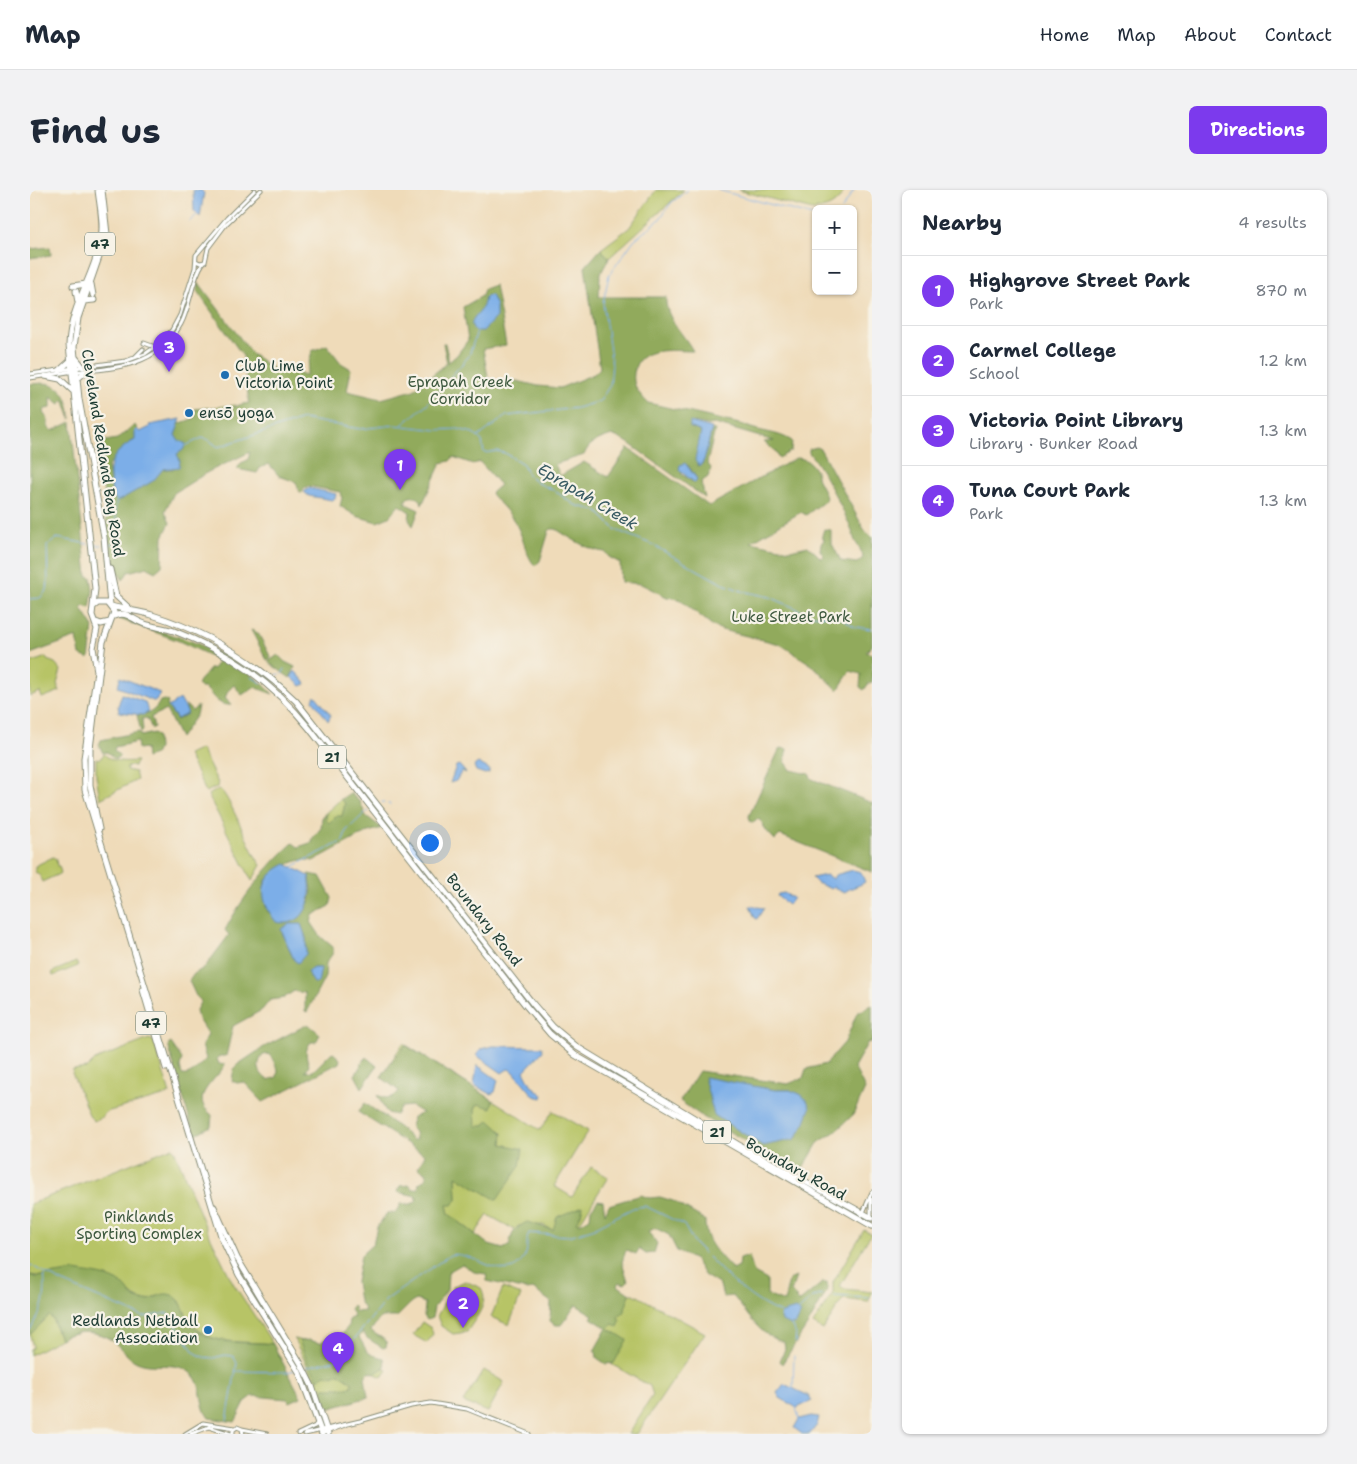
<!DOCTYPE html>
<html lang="en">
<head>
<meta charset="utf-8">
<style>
	body { margin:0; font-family:"Shantell Sans",sans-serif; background:#f2f2f3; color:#1f2937 }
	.controls { position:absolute; right:15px; top:15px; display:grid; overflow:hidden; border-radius:8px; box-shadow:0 1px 4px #0004 }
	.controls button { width:45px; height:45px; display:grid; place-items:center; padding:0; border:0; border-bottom:1px solid #e0e1e3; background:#fff; color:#1f2937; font:25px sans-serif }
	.you { position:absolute; left:399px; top:652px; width:18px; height:18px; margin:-12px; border:4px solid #fff; border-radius:50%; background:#1a73e8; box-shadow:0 0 0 8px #1a73e833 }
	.badge { display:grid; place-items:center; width:32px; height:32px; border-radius:50%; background:#7c3aed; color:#fff; font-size:16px; font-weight:700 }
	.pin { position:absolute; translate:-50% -41px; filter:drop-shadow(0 1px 2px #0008) }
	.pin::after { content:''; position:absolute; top:26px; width:18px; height:15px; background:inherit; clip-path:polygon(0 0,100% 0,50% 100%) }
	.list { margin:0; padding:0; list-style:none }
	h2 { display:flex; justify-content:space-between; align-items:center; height:65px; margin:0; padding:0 20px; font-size:21px }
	h2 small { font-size:16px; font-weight:400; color:#747a83 }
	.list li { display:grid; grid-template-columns:32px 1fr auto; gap:15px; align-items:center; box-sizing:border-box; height:70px; padding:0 20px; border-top:1px solid #e0e1e3 }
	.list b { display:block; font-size:19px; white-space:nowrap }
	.list p { margin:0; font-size:16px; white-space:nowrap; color:#747a83 }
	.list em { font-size:16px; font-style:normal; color:#747a83 }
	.map { position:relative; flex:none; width:842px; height:1244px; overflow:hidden; border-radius:8px }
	header { display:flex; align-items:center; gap:30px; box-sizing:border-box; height:70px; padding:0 25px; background:#fff; border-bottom:1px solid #e0e1e3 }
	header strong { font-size:24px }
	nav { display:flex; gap:28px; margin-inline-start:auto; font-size:18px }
	.intro { display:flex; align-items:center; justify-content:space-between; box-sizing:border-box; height:120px; padding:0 30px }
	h1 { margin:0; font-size:35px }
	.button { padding:12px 22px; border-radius:8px; background:#7c3aed; color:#fff; font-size:18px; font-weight:700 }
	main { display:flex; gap:30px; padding:0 30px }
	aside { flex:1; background:#fff; border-radius:8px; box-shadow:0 1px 4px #0004 }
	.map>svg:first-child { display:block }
	.green { fill:#b7c466; stroke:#6b804d }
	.forest { fill:#91aa5b; stroke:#587448; fill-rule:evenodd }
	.water { fill:#7caee8; stroke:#4e768e }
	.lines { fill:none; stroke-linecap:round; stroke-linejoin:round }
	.stream { stroke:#7caee8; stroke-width:1 }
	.secondary-casing { stroke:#878c76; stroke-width:5 }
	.highway-casing { stroke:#878c76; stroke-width:7 }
	.secondary { stroke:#fff; stroke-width:3 }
	.highway { stroke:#fff; stroke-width:5 }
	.poi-dot { fill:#1f6fb2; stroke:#f7f3e8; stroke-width:2 }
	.labels { text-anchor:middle; stroke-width:4.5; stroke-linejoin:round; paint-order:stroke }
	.shield { fill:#f7f3e8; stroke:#60746a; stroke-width:1 }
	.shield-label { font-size:14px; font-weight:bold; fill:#1f3d34 }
	.poi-label { font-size:15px; fill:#1f3d34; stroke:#f7f3e8; text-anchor:start }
	.park-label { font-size:15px; fill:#3d583e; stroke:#f7f3e8 }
	.street-label { font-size:15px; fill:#1f3d34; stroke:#f7f3e8 }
	.water-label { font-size:16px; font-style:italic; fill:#365961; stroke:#f7f3e8 }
</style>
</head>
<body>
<header>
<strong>Map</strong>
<nav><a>Home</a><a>Map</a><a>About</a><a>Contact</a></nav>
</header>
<div class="intro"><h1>Find us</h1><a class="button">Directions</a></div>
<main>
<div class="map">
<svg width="842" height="1244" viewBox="0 0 842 1244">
	<rect width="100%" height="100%" fill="#f7f3e8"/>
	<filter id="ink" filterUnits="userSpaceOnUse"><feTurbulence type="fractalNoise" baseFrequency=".02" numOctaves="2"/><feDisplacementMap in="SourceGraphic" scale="10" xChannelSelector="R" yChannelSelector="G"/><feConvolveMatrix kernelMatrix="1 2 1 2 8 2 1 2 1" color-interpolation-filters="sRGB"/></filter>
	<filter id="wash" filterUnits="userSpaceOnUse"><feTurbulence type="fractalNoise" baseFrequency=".0096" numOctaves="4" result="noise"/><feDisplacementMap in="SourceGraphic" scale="20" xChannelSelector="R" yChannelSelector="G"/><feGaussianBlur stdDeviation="1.12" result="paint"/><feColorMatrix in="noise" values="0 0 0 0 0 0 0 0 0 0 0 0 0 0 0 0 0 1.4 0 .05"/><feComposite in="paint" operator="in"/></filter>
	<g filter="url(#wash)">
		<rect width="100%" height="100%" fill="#efdbb9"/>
		<path class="green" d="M626,0H654L579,68L571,59L599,38Z
			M708,0H815C808,12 801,19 786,19V21Z
			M206,215L199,222L190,226L181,223L184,217Z
			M16,467L17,470L25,473L31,480L27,494L30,501L12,508L10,502L0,506V473Z
			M171,559L188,593L187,597L176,602L158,565Z
			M74,564C81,572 95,572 107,571L104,576H98L96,580L105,582L107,590L70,609L66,585V568L70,569Z
			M189,599C199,603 220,662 231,675L222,691L178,605Z
			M311,609L315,614L312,626L297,635L291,627Z
			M23,667L26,669L27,676H29L31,683L12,692L9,684L5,682V676Z
			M46,772L48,776L23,786L22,782Z
			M119,849L124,851L140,904L76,922L72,927L64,931L60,927L42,883L43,880L57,878L65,870Z
			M373,853L510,940L523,921L558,941L524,996L542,1007L561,977L578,987L549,1034L546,1032L551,1024L552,1016L523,1040L513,1035L488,1036L485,1040L458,1025L445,1044L419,1024L417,1015L427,1010L426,985L489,976L351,887Z
			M143,957L176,1038L203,1093L243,1154C200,1149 168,1160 150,1111L127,1106C112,1116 103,1107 93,1096L0,1085V1014Z
			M834,1040L841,1044L810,1096L815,1099L842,1102L838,1112L813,1109L793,1140L783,1134L803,1103V1092Z
			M435,1091L451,1098C460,1114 445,1128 437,1142L423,1144L411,1136L407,1126L424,1096Z
			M473,1098L491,1105L479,1135L461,1127Z
			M600,1104H604L675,1143L607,1244H598L623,1205L620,1196L581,1174L584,1173L578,1138L590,1124Z
			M19,1126L22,1128L30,1149L0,1165V1159L3,1157L0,1145Z
			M392,1132L401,1138L403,1144L397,1153L383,1145Z
			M264,1149L319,1162L357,1180L352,1187L337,1180L333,1189L338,1207L298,1219Z
			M454,1180L474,1192L458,1222L433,1212Z"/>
		<path class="forest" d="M20,57L21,65L0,68V59Z
			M571,59L579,68L570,85L569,107H636C634,127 654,144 663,161C642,161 607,155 604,183C602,196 609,204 618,213L714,235C730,243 747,241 762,251L761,261L749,268L745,261L734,252L744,251L685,234L678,235L664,232L659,237L671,242L668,276L673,273L682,240H685L677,273L681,278L678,287L671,292L675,308L597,252L582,245C570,249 559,252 554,265L525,274L530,286L554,272L578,287L598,258L679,316L766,268C776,268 781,273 786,281C786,292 796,299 796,310L776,325L771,322L721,352L760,360L778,356L791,368L794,366L790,360L791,353L794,350L792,345L794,339L801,340V352L811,371L827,373L833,368C832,359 826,355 824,348C821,333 790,274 779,263V259L787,257L791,260L835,341L842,347V456L836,462L842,464V492L839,493L834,500L830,497L831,484L820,481L808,500L782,475L750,454L692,440L683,436L649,409L637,407L611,394L591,392L590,373L579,367L575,362C560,361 540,348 526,339H521L519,341L510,371L505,376C495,364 494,349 487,336C481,324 471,315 462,305L461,303L470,295L450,272L443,274L423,267L420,271L411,273L392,315L391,310C386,307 381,305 376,309V314L389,320L383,336L379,330L380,322L369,315L359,327L347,332L326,326L310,316L312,308L310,302L279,296L274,298L272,303L269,301L266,292L249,286L239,274L230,278L227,283L207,279L211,273L218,270L220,262L178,282L144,303L135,321L140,333L133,347L132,376L125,382L117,377L98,382L93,390L83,375L79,359L69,254L70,252L87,249L105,235L107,239L105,250L99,253L78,276L83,307C105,305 117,294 133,279H143L148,251L145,245L148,234L165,228V219L184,217L181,223L187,227C202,222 201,215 219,213L213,166L167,101L169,93L222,164L245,180L276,185L282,161L297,155L311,173L321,179L317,201L351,209L384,200L417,173L413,153H415L419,172L427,165L438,150L433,117L452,106L454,99L465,95L476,155L453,159L459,193L487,191L508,196L530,198L564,184L570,178L555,77ZM658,275L667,289L665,293L651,284Z
			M14,193C35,195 39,211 41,229L34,209L30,214L21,207V218L15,219L13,223L18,229V237L22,241L41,232L57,386L61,387L63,400L60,418L53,416L52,419L63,436L59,469L50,465L47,447L0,464V194Z
			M95,427C103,430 110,437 119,439C164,448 211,470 243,504L224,497L212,505L204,495L198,501L195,508L201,515C187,516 184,506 175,498H171L167,495C169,487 177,486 179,479L184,478L187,473L185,468L149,451L87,428Z
			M221,440L228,443L241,468L237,470Z
			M248,465L255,472L265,477L260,488L238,472Z
			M134,510L138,512L137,516L147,530L157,524L156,515L162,521L168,516L166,525L150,548L136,520L121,527L124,537L122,539L117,528L112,529L113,541L111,542L107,525C119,525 126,520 130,511Z
			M109,542L111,546L124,543L127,546L128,558L125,565L116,568L115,558L108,559L107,552L85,557L84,560L90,566L85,569L77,562L73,563L69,555L71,550Z
			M750,558L757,559L755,571L761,580L779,584L782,589L842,613V682L750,645L745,650L733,637L732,632L728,629L723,633L720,631L719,626Z
			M320,603L330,612L336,626L352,638L335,643L283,671C264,666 249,680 235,691C233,702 234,712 238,722L280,712L282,699L279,684L290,686L302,708L300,716L283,725L281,732L291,747L303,757V763L296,773L295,787L277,822L275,821V803L264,801L254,808L240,810L232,820L203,836L196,866H189L187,869L189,874L195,875C184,893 158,907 182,925L181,936L164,945L138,855L141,853L152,869L150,876L152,885C162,887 169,875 176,869L172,855L178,845L168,829L166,820L171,811L166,806L159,791L164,784L175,777L199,745L195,740C212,708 236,677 263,653L268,657L283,652L282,649L291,638L292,628L297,623L296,630L299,633L306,626H312L315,614L311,609ZM271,734L276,748V764L264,770L251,740ZM283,778H291L284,793L277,782Z
			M842,815V853L838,852L824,877L835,899L823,925L806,941L788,953L771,982L673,927L650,911L669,881L758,894L773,888L776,879L796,874L815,852L827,823ZM698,892L745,900H760L777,910Z
			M278,834L290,844L286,852H281C274,860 276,866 279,875L275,882L283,881L302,862L310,869L309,873L233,912L214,892L207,893L202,891L204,878L207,875L234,857ZM240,864L248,880L247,887L238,890C229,884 225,875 233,865Z
			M375,855L463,910L461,918L448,914L445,919L446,936H454L459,930L473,943L472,954L493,959L490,976L467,1010L426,986L427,1010L422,1015H417L419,1024L459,1055L473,1059L480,1055C480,1043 487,1037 497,1032L523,1040L527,1027L553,1016L551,1024L546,1032L550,1034L560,1028L561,1019L568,1010L573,1011L575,1024L579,1015L611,1005L619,1008L630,1007L643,1011L675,1030C674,1052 689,1064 703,1080L709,1077L710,1069L719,1066L724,1083L737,1090V1105L754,1112L759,1090L766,1087L761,1101L769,1112L792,1093H797L798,1099L780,1131L752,1174L750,1171L755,1159L754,1152C730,1147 718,1124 703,1106L693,1107L690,1095L674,1085L665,1070L647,1061L639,1045L625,1038L618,1042L627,1053L624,1063L616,1064L609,1059L606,1064L596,1060L592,1072L598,1091L595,1094L589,1092L587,1095L600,1104L594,1122L588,1126L590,1131L588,1137L583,1134L578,1138L597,1150L584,1173L576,1174L567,1168L566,1162L564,1161L577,1138L561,1128L563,1125L546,1115L531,1135H526L520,1131L521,1112L503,1099L497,1100L457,1091L456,1084L444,1082L432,1074L418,1082L417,1100L404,1117L402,1128L397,1130L394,1126L395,1113L386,1110L381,1113L367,1127H351L341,1140C346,1146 352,1146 357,1153L356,1157L353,1158L337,1148L333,1142L329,1147C338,1162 335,1164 354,1168L355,1177L347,1182L338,1183L335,1187L338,1207L298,1219L292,1202L294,1198H318L322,1196V1192L309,1183L303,1186L296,1184L288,1189L278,1173L269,1151L279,1150L290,1153L297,1148H307L318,1137L319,1129L324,1127L320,1119L323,1115L326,1122L335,1121L329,1111L326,1092L331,1065L343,1054L347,1037L357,1023H365L372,1013L378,1015L386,1012L387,1006L367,1002L370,996L379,995L382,999H388L389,993L396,989L397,983L388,978L395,965L328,922L335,913C348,923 374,939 382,950H386L385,942L381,938L383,927L392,923L381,916L371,917L366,925L357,923L347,905C357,909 362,910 369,901L351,887Z
			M336,867L347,876L332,898L325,885Z
			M45,1081C60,1084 81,1085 93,1095C99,1100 101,1108 110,1110C122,1114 129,1100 142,1105C153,1109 155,1127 163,1136C182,1157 217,1151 243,1154L271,1207L260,1212L257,1209L223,1206L215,1212L205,1232L179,1228C169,1216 174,1197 163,1185C147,1169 125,1180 107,1172C98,1168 92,1159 84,1152C69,1140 46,1139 30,1149L22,1128L19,1126L0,1145V1085L6,1087Z"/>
		<path class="water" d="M163,0H171L174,3L170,27L164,21Z
			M461,105L466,116V127L453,141H445C437,131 446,127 451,119C454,116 454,111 455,107Z
			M151,229L145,245L148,250L156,254L153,260L147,264L150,271L149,277L133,279L123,291L88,311L83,307C77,279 77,265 105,250V241L107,239L110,242L120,237L119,235Z
			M660,232L682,238L674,270L670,276L665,270L671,242L660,237Z
			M655,273L667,289L665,293L649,280L650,275Z
			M279,298L306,304L305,308L302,310L279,306L274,302Z
			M265,481L275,492L276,494L271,496L261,487Z
			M90,487L130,503L126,511H123L88,497Z
			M92,504L115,512L118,522L113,525L89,522L88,516Z
			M285,505L301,525L298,531L283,510Z
			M150,509L158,523L147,529L138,517Z
			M448,573L459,579V583L455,584L446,581L444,576Z
			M429,575L436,583L432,581L426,591L420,593L426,576Z
			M256,674L279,686C284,709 275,739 246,732C228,708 228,688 256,674Z
			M823,680L831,682L835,692C828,697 820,697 814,703L806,699L804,696L801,699L787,693L782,688L796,685L803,689L805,685Z
			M754,703L763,708L758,715L747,706L748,704Z
			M720,716L734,718L727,729L725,728Z
			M259,734H271L276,748V764L268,773L264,770L251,739Z
			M283,778H291L288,793H284L277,782Z
			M463,856L512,857L513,861L494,881L502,896L513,905L512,908L504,906L483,881L478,879L472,883L446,865L452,859Z
			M447,875L468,890L465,902L461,904L444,895Z
			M674,887L745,900H760L770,904L777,910L780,918L773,937L765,949L733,956L684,925Z
			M766,1119L771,1123L766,1134L760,1135L752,1131L750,1126L752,1123Z
			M754,1194L779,1206L782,1211L767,1218L750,1208L747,1203Z
			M781,1226L789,1227L787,1235L780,1244H772L764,1238L769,1229Z"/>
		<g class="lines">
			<path class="stream" d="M688,0L786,27
				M812,19L824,0
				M160,31L169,23
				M372,235L398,213L439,166L447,141
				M448,247L476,226L547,218L570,211L580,195L582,175L573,113L579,85L604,50L629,30L641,13L658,0
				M153,257L172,248L179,250L188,257L273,229L330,239L365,235L407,240L428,239L443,243L452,251L454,263L467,261L475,263L493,274L498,285L508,293L525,301L545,315L567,321L586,340L621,354L691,393L712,401L740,407L781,425L802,426L813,429L825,437L842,439
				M61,355H72
				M76,355L86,353L89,349L85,320L87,308
				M0,409L10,408L17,400L18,391L17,356L27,348L58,354
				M252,484L255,479
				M246,485L249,484
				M221,487L232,493
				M352,612L354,613
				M358,614H360
				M337,622L339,621
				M262,677L313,651L316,641L335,623
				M678,1067C699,1089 723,1112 751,1123
				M0,1075L32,1092L113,1127L138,1123L164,1162L173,1167L183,1168L195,1165L203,1166L207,1173L197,1230
				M804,1106L840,1108
				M768,1121L783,1107L792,1105
				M761,1135L766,1144L765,1153
				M0,1140C13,1123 17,1103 14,1083
				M276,1177L308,1169L356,1110L420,1065C446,1060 477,1099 495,1066C499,1058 495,1050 499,1043L539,1046L562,1039L603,1018L615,1016L654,1035L664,1053L674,1063
				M206,1181L257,1182L265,1180
				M763,1199L764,1166
				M766,1217L769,1230"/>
		</g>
	</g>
	<g filter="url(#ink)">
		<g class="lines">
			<g class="secondary-casing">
				<path id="secondary" d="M166,71L170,73L175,72L178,58L196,34L231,0
					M114,153L125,157
					M104,168L113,159
					M0,184L96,171L115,164L129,154L142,140L150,125L165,78L166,65L197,28L225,0
					M0,188C13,186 25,184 38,182C82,179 127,178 151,134C161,115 161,91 173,73
					M841,1009V1027
					M832,1025L842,1002
					M212,1239L237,1244
					M155,1244L173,1233L205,1238
					M161,1244L179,1237L201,1244
					M203,1244V1240L207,1237L212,1239L213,1244
					M268,1244L285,1236L288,1232
					M275,1244L330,1231L381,1216L401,1213L437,1219L499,1244
					M291,1244L315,1235"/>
			</g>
			<g class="highway-casing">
				<path id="highway" d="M68,0C70,17 74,33 71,50C64,86 40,117 39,155L65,399L62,425L67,439L63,458L67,481L54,568L55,600L192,1049L209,1085L269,1182L292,1244
					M72,0L77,44L48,128L44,157L49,209L74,347L80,415
					M61,94L63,105
					M43,96L56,94
					M46,101L48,112
					M54,111L64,110
					M45,167L53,177
					M30,180L40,171
					M15,186L30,189L43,201
					M47,189L55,182
					M80,379L86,406L100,419
					M64,416L68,413H77L84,422L73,452L60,559V595L69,639
					M81,416C95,420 109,421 122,425C177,442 225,471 266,511L503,814L523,837L547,857L707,954L842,1028
					M84,426C97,420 102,430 115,434C124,437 135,438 144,441C199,462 242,492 279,538L497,817L520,844L545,865L842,1036
					M66,432L71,434L80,432
					M113,800L136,878
					M184,1017L207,1068L270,1172L282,1196L298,1244"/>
			</g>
			<use href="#secondary" class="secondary"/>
			<use href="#highway" class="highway"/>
		</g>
	</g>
	<g class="poi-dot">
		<circle cx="195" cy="185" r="5"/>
		<circle cx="159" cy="223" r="5"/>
		<circle cx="178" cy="1140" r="5"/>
	</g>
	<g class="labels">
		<g class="shield">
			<rect x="55" y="42.5" width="30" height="23" rx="4"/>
			<rect x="288" y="555.5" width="28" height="23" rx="4"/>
			<rect x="106" y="821.5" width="30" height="23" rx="4"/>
			<rect x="673" y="930.5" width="28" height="23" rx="4"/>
		</g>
		<g class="shield-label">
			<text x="70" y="59">47</text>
			<text x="302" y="572">21</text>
			<text x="121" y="838">47</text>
			<text x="687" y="947">21</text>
		</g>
		<g class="poi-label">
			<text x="205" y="181">Club Lime<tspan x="205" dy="17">Victoria Point</tspan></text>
			<text x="169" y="228">ensō yoga</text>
			<text x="168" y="1136" text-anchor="end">Redlands Netball<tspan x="168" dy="17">Association</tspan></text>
		</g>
		<g class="park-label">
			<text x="430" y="197">Eprapah Creek<tspan x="430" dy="17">Corridor</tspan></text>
			<text x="761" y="432">Luke Street Park</text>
			<text x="109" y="1032">Pinklands<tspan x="109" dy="17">Sporting Complex</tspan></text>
		</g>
		<g class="street-label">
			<text transform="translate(73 263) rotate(81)" y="5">Cleveland Redland Bay Road</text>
			<text transform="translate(454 730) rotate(52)" y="5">Boundary Road</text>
			<text transform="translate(766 979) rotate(29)" y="5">Boundary Road</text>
		</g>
		<g class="water-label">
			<text transform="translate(558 306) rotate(31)" y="6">Eprapah Creek</text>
		</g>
	</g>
</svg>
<div class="controls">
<button>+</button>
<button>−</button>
</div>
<div class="you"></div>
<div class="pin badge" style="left:370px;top:300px">1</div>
<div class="pin badge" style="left:433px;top:1138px">2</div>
<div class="pin badge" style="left:139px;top:182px">3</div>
<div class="pin badge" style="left:308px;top:1183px">4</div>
</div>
<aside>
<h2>Nearby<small>4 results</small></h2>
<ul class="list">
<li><span class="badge">1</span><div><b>Highgrove Street Park</b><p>Park</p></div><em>870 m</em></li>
<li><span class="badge">2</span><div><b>Carmel College</b><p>School</p></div><em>1.2 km</em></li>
<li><span class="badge">3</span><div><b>Victoria Point Library</b><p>Library · Bunker Road</p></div><em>1.3 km</em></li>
<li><span class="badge">4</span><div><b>Tuna Court Park</b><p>Park</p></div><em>1.3 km</em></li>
</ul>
</aside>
</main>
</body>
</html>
